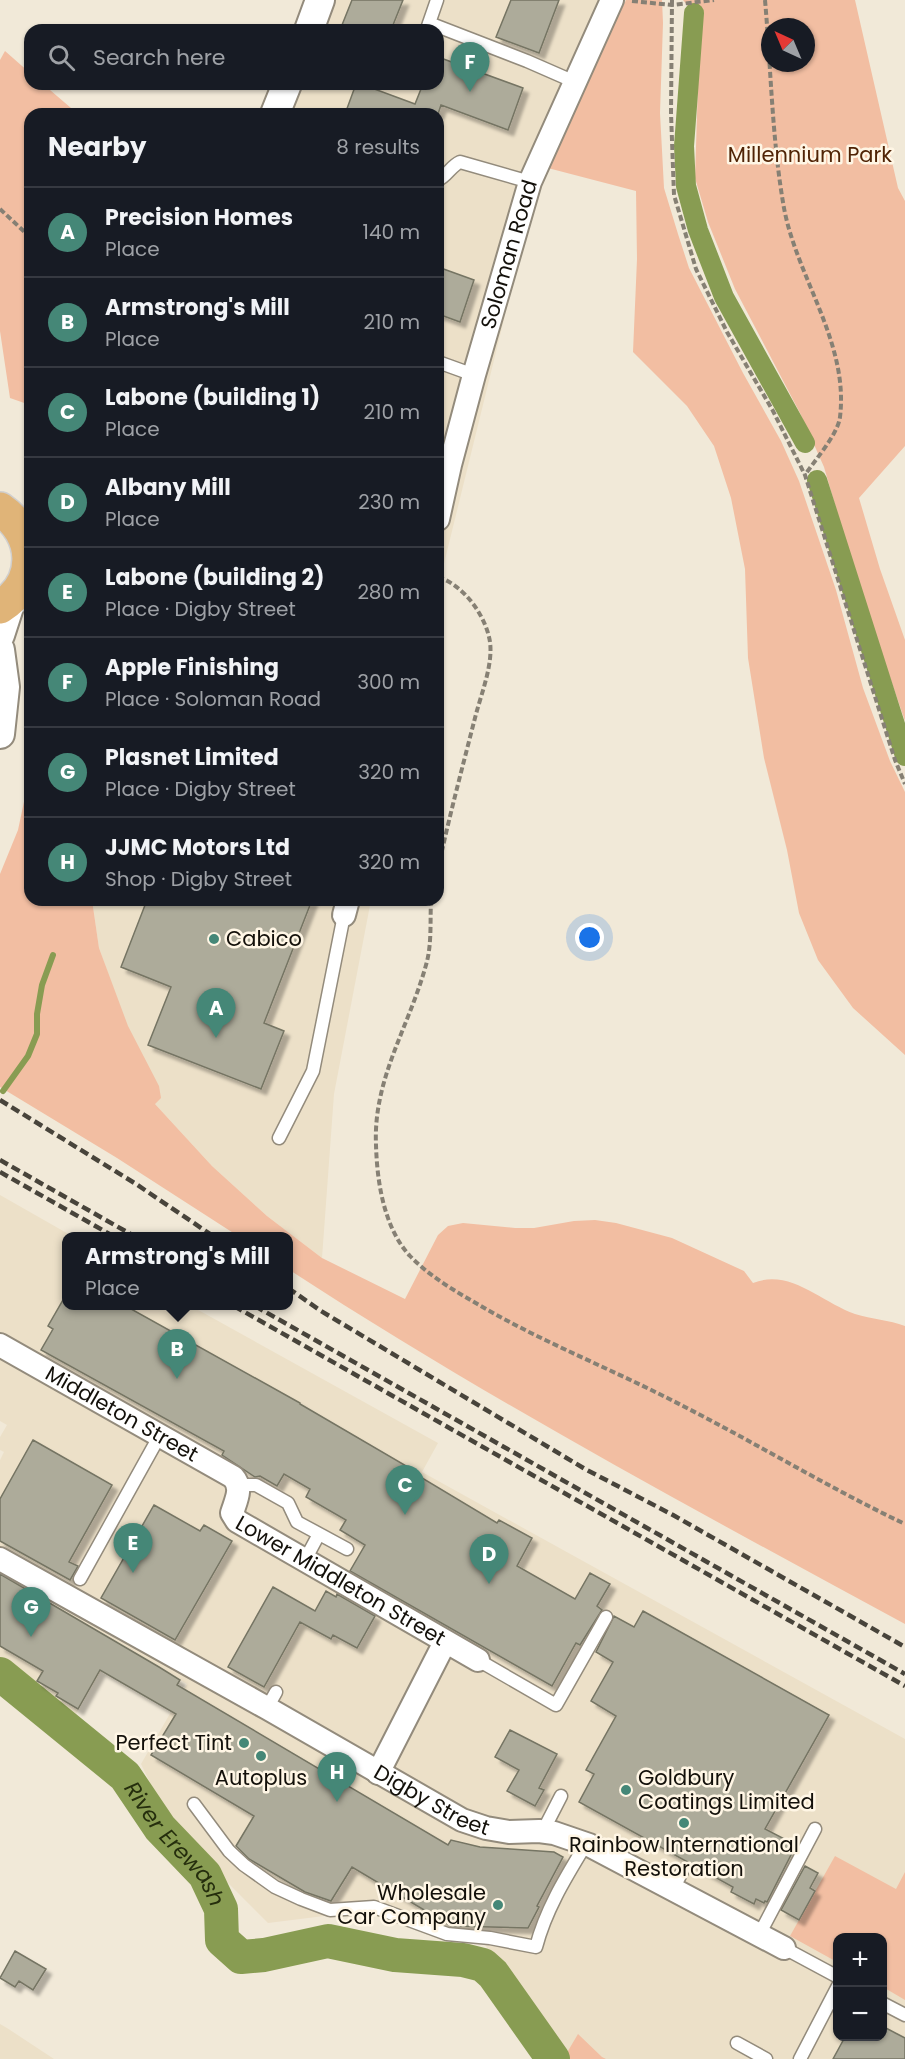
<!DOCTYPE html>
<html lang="en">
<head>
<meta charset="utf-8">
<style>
	body { margin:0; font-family:Poppins,sans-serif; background:#20242c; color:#f1f3f6 }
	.controls { position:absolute; right:18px; bottom:18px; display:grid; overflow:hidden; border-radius:12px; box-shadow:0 2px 4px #0004 }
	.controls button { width:54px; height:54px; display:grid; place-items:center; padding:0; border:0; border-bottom:2px solid #363941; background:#171b24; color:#f1f3f6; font:30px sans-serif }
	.compass { position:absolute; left:761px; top:18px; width:54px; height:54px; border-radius:50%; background:#171b24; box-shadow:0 2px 4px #0004; rotate:316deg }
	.you { position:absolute; left:590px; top:938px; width:21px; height:21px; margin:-15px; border:4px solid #fff; border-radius:50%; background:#1a73e8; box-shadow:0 0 0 9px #1a73e833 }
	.badge { display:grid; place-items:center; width:39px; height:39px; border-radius:50%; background:#458777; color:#fff; font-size:20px; font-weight:700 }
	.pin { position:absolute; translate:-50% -50px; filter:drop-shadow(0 2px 3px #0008) }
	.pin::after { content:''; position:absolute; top:32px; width:21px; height:18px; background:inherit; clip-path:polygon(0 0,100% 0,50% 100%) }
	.popup { position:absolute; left:62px; top:1232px; width:231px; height:78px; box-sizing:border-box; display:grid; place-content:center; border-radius:12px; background:#171b24; filter:drop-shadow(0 2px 4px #0005); font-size:20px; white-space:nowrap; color:#9ea1a6 }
	.popup b { font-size:22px; color:#f1f3f6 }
	.popup::after { content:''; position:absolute; left:50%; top:100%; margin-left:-12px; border:12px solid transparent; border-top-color:#171b24 }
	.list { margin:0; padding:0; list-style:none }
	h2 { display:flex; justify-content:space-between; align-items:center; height:78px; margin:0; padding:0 24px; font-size:26px }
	h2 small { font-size:20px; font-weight:400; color:#9ea1a6 }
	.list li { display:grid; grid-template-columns:39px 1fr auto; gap:18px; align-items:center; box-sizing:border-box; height:90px; padding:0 24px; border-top:2px solid #363941 }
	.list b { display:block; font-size:22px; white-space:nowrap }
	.list p { margin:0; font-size:20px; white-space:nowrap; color:#9ea1a6 }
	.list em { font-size:20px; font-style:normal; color:#9ea1a6 }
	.icon { flex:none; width:33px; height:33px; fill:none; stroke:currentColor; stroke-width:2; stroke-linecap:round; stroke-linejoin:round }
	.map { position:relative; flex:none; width:905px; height:2059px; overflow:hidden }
	.search { position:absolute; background:#171b24; box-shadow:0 2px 4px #0004; left:24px; top:24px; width:420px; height:66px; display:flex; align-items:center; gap:15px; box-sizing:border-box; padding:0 21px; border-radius:18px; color:#9ea1a6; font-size:22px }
	.panel { position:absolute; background:#171b24; box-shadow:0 2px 4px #0004; left:24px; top:108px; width:420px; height:798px; border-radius:18px }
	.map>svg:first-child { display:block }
	.built { fill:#ece0c8; fill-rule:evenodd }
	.green { fill:#f2bea2; fill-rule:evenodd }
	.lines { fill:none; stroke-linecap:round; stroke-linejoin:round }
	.stream { stroke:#889c52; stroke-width:6 }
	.canal { stroke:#889c52; stroke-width:20 }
	.river { stroke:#889c52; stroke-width:34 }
	.building { fill:#adab9a; stroke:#757463; stroke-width:1.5; filter:url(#shadow) }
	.service-casing { stroke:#938b7c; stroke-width:15 }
	.minor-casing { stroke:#938b7c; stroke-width:26 }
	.tertiary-casing { stroke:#938b7c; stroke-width:32 }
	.primary-casing { stroke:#d0cfce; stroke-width:36 }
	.path { stroke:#868074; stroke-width:4; stroke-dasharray:6 3; stroke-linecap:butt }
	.service { stroke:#fff; stroke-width:12 }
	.minor { stroke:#fff; stroke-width:22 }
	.tertiary { stroke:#fff; stroke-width:28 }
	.primary { stroke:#e0b478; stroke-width:33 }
	.rail { stroke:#48443b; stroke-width:4.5; stroke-dasharray:9 4.5; stroke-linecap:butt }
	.poi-dot { fill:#458777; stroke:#fff6e5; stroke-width:2 }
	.labels { text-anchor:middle; stroke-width:5; stroke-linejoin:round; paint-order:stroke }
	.park-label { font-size:21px; fill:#502305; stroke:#fff6e5 }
	.street-label { font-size:21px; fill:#13100a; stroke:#fff6e5 }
	.poi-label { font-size:21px; fill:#13100a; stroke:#fff6e5; text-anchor:start }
	.water-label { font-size:22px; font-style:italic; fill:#252e0d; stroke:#fff6e5 }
</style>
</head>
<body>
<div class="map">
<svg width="905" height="2059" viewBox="0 0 905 2059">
	<defs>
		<filter id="shadow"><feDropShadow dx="5.5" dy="5.5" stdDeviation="1.5" flood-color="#0004"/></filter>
	</defs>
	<rect width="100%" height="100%" fill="#f1e9d8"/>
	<path class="built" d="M334,0H626L544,167L511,291L438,588V114H287L300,84H438V30H322Z
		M92,900H371L334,1094L322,1258L267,1216L212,1166L155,1104L99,948Z
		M0,1195L72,1236H66V1306H191L438,1443L422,1472L905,1739V2059H567L483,1942L433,1936L373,1915L324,1916L268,1923L211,1866L158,1799L141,1764L187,1684L118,1642L76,1714L0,1657V1460L4,1452L0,1450V1437L7,1425L0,1421ZM838,1938H882V2036H838Z
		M0,2024L7,2028L54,2059H0Z"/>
	<path class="green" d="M626,0H662L663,23L660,113L664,188L678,234L689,268L743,373L781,441L799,481L836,590L863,688L890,761L905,792V1055L853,1008L818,960L799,913L787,850L764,758L748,658L745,569L731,498L714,446L687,406L633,352L637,259L636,191L544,167Z
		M683,0H855L898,188L905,201V446L859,498L880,569L905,640V721L860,591L824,467L800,413L735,289L708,222L695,178L700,21ZM770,27H806V63H770Z
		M5,51L30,73V84H43L78,114H30V405L10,398L0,331V60Z
		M30,751V900H92L99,948L128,1026L159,1086L161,1098L155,1104L212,1166L267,1216L322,1258L405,1299L438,1235L448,1226L463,1223L515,1228H534L574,1221L595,1220L616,1223L672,1238L744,1271L753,1283C790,1268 821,1302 855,1314C872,1319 889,1320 905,1326V1624C697,1511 487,1399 288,1269V1236H238L117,1158L0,1087V874L18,830L25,797Z
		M835,1856L896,1889L905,1872V2000L883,1987L882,1938H838L837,1962L790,1936Z
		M578,2034L602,2057L606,2059H567L565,2056Z"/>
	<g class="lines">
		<path class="stream" d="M3,1091L28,1056L37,1034V1014L42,985L53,955"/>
		<path class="canal" d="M694,13L684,146L686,186L698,230L724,297L805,443
			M817,480L905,756"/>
		<path class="river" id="s1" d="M0,1674L125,1776L160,1828L205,1875L221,1909L222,1940L241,1957L264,1955L328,1941L395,1955L463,1960L483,1965L493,1974L553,2059"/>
	</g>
	<path class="building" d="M352,0H403L391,30H340Z
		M511,0H559L539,53L496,37Z
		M438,57L523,88L508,130L441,105L438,114H345L356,84H361L415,104L423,84H438Z
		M438,267L474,280L460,322L438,314Z
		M147,900H312L264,1023L284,1031L261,1089L148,1045L171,987L121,967Z
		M63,1300L66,1301V1305H124L300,1403V1404L408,1467L407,1469L497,1523L499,1520L532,1538L517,1566L575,1599L590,1573L610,1584L597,1606L602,1610L580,1645L576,1643L552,1686L350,1571L365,1545L340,1530L346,1520L306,1497L310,1489L284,1474L277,1486L260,1476L255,1477L222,1455L224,1451L41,1350L53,1329L48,1326Z
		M33,1440L112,1485L69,1562L78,1566L70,1580L0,1541V1499Z
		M154,1505L200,1531L204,1525L232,1541L175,1640L101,1598Z
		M0,1574L159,1667L180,1680L177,1685L448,1845L451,1840L480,1847L554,1852L563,1857L537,1906L539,1907L528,1928L451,1926L352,1867L331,1901L305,1892L249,1859L236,1846L254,1816L151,1755L176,1714L100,1670L78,1709L56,1696L58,1693L37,1681L43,1671L0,1646Z
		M273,1587L315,1611L326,1591L336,1597L337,1594L375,1616L357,1648L333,1635L331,1639L300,1622L264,1687L228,1667Z
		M643,1611L829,1715L765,1829L796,1845L767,1902L765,1901L764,1903L756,1899L754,1904L731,1892L733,1887L579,1802L594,1774L586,1770L616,1716L591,1701L613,1662L596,1652L614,1616L634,1627Z
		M510,1730L557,1754L539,1788L544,1790L535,1806L507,1791L519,1770L495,1757Z
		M805,1866L818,1873L810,1888L815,1891L799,1920L781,1910Z
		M15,1951L46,1969L33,1990L19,1981L15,1987L0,1978Z
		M882,2026L905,2038V2059H833L845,2037H882Z"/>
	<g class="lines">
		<g class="service-casing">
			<path id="service" d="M429,23L527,61L575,82
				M427,29L437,0
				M438,180C447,176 451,166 460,162L530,182
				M438,362L474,375
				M279,1138L313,1071L344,915
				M239,1485H256L288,1503L297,1522L347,1549
				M305,1560L319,1534
				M80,1579L160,1435
				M478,1660L556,1705L606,1617
				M267,1708L276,1692
				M194,1804L229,1851L244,1865L275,1887L301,1899L330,1910L374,1907L447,1934L490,1938L536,1947C546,1909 566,1877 586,1844
				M543,1831L561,1796
				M673,1889L683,1870
				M759,1935L815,1829
				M784,1948L838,1977
				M882,2003L905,2015
				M737,2043L766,2059
				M800,2059L838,1986"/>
		</g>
		<g class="minor-casing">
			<g id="minor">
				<path id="s2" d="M438,519L450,465L474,375L530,182L612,0"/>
				<path d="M344,915L348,900"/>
				<path id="s3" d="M0,1345L233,1477C243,1488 236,1500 232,1513L237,1521L478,1660"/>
				<path id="s4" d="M0,1559L267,1708L462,1820L486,1828L509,1832L539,1831L554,1833L589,1845L784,1948"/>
				<path d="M378,1773L445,1642"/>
			</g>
		</g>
		<g class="tertiary-casing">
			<path id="tertiary" d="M309,30L320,0
				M275,114L287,84
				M0,635L11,601
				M0,650L5,687L0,734"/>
		</g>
		<g class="primary-casing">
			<path id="primary" d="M0,509C37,534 40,582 0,607"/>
		</g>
		<path class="path" d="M672,0L671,113L674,195L696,269L727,332L773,411L805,475L895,760L905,784
			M765,0C771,68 772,141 784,208C797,278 849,343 840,417C838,434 815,460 805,475
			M632,1L672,5L714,0
			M0,209L30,237
			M438,577C464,585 486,616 490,642C493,664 482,692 476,714C463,765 449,817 438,869
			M431,900C430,921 432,945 426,965C409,1027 373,1079 376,1145C377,1182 384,1228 410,1256C429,1276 455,1291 479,1305C544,1343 614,1370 681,1405C756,1443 829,1488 905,1524"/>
		<use href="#service" class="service"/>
		<use href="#minor" class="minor"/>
		<use href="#tertiary" class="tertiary"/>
		<use href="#primary" class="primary"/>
		<path class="rail" d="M0,1100L136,1184L213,1236
			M0,1160L134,1236
			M0,1172L113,1236
			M288,1288L321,1311L585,1469L673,1515L905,1647
			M234,1306L905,1686
			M255,1306L905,1674"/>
	</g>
	<g class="poi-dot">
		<circle cx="214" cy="939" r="6"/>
		<circle cx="244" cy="1743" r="6"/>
		<circle cx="261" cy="1756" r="6"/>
		<circle cx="626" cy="1790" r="6"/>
		<circle cx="684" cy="1823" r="6"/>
		<circle cx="498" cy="1905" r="6"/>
	</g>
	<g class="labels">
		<g class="park-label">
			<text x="810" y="162">Millennium Park</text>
		</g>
		<g class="street-label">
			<text dy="7" stroke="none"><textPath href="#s2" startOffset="274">Soloman Road</textPath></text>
			<text dy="7" stroke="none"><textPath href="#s3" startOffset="140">Middleton Street</textPath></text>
			<text dy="7" stroke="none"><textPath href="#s3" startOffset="435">Lower Middleton Street</textPath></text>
			<text dy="7" stroke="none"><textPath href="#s4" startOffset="495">Digby Street</textPath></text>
		</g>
		<g class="poi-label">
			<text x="226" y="946">Cabico</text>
			<text x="232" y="1750" text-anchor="end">Perfect Tint</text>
			<text x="261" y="1785" text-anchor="middle">Autoplus</text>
			<text x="638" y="1785">Goldbury<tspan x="638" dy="24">Coatings Limited</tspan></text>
			<text x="684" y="1852" text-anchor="middle">Rainbow International<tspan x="684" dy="24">Restoration</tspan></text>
			<text x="486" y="1900" text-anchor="end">Wholesale<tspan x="486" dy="24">Car Company</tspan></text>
		</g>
		<g class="water-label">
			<text dy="8" stroke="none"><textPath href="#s1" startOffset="246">River Erewash</textPath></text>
		</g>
	</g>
</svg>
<div class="controls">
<button>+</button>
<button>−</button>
</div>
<svg class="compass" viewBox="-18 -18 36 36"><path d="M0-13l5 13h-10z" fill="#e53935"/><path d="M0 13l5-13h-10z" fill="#9ea1a6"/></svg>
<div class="you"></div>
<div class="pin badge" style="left:216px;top:1038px">A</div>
<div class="pin badge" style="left:177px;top:1379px">B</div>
<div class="popup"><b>Armstrong's Mill</b>Place</div>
<div class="pin badge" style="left:405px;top:1515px">C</div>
<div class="pin badge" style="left:489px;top:1584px">D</div>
<div class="pin badge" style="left:133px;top:1573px">E</div>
<div class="pin badge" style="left:470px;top:92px">F</div>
<div class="pin badge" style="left:31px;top:1637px">G</div>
<div class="pin badge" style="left:337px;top:1802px">H</div>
<div class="search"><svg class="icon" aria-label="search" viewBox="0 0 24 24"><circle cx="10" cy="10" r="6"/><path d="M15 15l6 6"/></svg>Search here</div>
<section class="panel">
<h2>Nearby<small>8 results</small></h2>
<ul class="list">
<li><span class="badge">A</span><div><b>Precision Homes</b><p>Place</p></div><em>140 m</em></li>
<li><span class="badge">B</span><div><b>Armstrong's Mill</b><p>Place</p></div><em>210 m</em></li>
<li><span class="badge">C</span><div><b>Labone (building 1)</b><p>Place</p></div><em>210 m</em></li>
<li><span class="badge">D</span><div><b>Albany Mill</b><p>Place</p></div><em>230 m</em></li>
<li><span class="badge">E</span><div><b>Labone (building 2)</b><p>Place · Digby Street</p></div><em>280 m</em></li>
<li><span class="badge">F</span><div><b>Apple Finishing</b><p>Place · Soloman Road</p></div><em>300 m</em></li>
<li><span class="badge">G</span><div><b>Plasnet Limited</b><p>Place · Digby Street</p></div><em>320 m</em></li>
<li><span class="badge">H</span><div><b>JJMC Motors Ltd</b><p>Shop · Digby Street</p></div><em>320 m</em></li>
</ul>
</section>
</div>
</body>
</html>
